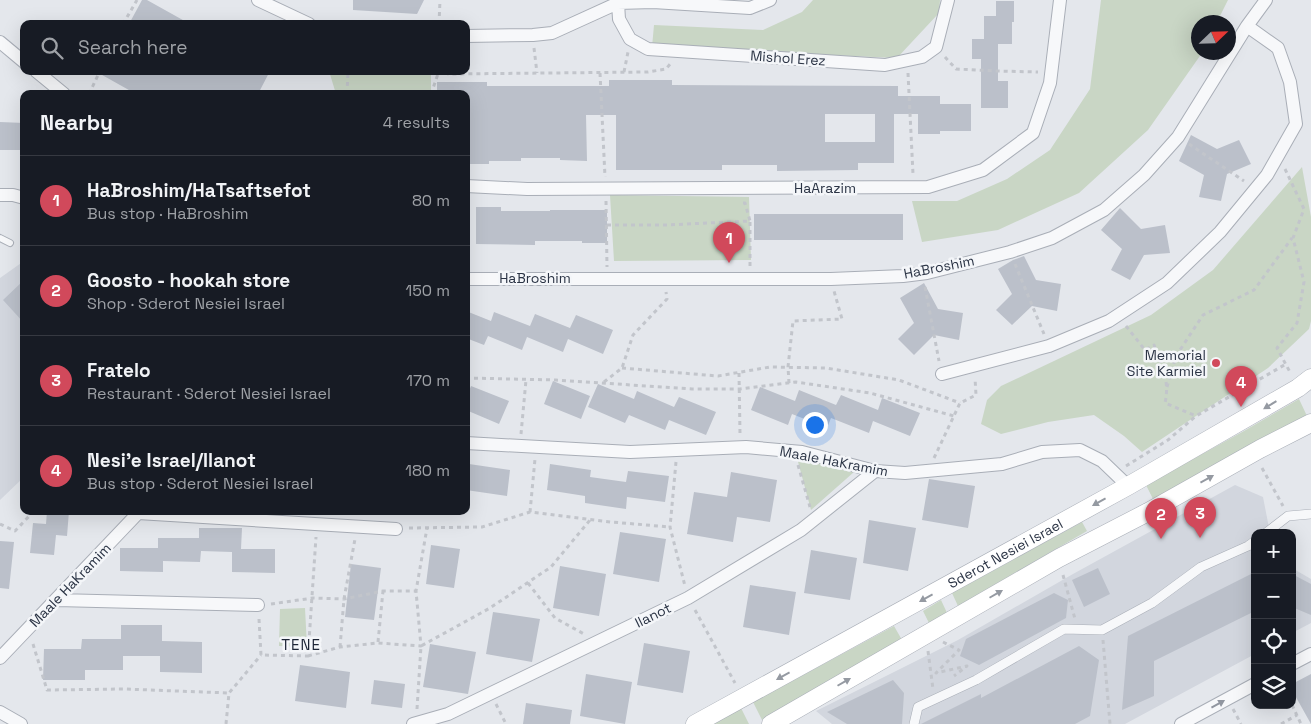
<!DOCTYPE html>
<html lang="en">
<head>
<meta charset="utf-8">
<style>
	body { margin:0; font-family:"Space Grotesk",sans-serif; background:#20242c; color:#f1f3f6 }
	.controls { position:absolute; right:15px; bottom:15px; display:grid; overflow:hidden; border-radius:10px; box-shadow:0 5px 20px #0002 }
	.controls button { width:45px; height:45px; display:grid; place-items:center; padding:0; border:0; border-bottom:1px solid #363941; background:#171b24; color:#f1f3f6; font:25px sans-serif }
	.compass { position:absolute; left:1191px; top:15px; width:45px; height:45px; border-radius:50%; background:#171b24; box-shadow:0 5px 20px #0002; rotate:67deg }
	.you { position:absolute; left:814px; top:424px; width:18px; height:18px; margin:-12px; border:4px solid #fff; border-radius:50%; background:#1a73e8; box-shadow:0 0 0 8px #1a73e833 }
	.badge { display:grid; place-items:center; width:32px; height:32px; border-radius:50%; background:#d1495b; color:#fff; font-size:16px; font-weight:700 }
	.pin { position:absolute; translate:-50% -41px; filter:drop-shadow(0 1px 2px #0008) }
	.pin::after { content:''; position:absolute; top:26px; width:18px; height:15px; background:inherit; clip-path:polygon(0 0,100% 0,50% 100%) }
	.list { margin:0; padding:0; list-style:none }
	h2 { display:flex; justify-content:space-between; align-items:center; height:65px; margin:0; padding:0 20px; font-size:21px }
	h2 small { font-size:16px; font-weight:400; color:#9ea1a6 }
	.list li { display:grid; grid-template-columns:32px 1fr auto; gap:15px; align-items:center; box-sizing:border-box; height:90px; padding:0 20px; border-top:1px solid #363941 }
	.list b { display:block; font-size:19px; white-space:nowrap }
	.list p { margin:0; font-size:16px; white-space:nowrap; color:#9ea1a6 }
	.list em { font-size:16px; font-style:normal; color:#9ea1a6 }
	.icon { flex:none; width:28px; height:28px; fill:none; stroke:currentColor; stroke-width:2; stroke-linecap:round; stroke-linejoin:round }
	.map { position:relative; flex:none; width:1311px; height:724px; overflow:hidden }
	.search { position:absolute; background:#171b24; box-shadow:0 5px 20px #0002; left:20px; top:20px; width:450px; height:55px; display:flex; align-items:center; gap:12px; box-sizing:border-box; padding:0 18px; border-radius:10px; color:#9ea1a6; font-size:19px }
	.panel { position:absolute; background:#171b24; box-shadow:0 5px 20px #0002; left:20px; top:90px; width:450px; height:425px; border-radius:10px }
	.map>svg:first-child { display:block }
	.built { fill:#d2d6de }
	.green { fill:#c9d6c5 }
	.building { fill:#bbc0ca; fill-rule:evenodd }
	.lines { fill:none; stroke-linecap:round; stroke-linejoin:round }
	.service-casing { stroke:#a9aeb7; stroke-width:8 }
	.pedestrian-casing { stroke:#a9aeb7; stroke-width:10 }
	.minor-casing { stroke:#a9aeb7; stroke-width:14 }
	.secondary-casing { stroke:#a9aeb7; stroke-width:19 }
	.path { stroke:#c2c5cb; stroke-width:3; stroke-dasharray:4 4; stroke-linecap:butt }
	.service { stroke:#f7f8fa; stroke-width:6 }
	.pedestrian { stroke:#f7f8fa; stroke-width:9 }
	.minor { stroke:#f7f8fa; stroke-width:12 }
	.secondary { stroke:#fff; stroke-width:18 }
	.oneway { fill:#959aa2 }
	.oneway2 { fill:#9196a0 }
	.poi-dot { fill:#d1495b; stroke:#f4f6f9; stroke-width:2 }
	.labels { text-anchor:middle; stroke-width:5; stroke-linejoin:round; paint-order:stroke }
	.street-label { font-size:14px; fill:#2b3445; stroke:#f4f6f9 }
	.poi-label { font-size:14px; fill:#2b3445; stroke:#f4f6f9; text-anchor:end }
	.neighbourhood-label { font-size:15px; letter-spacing:1px; fill:#1d2536; stroke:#f4f6f9 }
</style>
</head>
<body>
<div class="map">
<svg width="1311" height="724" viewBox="0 0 1311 724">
	<rect width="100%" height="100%" fill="#e4e7ec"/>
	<path class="built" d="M24,261V477L0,500V278Z
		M1235,485L1263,497L1270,533H1255V654L1125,724H832L816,711L958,640L1073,574Z
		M1292,568L1311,579V623L1292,633Z"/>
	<path class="green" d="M813,0H940L939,13L897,58L652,47L654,25L763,30L802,12Z
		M1101,0H1228L1217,22H1198V52L1202,53L1148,130L1079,193L998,230L922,242L912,201H957L1007,179L1050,150L1090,89Z
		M329,71H431V94H336Z
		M1302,167L1311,217V321L1309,329L1268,368L1142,452L1124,436L1094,415L1048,422L1001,434L981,424L987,400L1001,386L1151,315L1213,270Z
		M610,195L749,197L751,260L614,261Z
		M1299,399L1307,416L1153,499L1146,485L1244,431Z
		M797,458L854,472L811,510Z
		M1082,522L1087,531L958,606L952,593Z
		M941,600L948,615L930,625L923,611Z
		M305,608L307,647L279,646L280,609Z
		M894,626L902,640L762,720L753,702Z
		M741,708L749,724H714Z"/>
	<path class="building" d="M142,0H147L190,24H129Z
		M353,0H424L417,14L353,10Z
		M996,1H1014V22H1012V44H998V81H1008V108H981V59H972V39H984V16H996Z
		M95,71H270L258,94H136Z
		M609,80H672V85L898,86V96H940V104H971V131H940V134H918V114H894V163H858V170L777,171V165H722V170H616V115H586L587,161L560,160V158H521V161H489V164H468L466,94H437V82H487V86H609ZM825,114H875V142H825Z
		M0,122L24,123V150H0Z
		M1191,135L1217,149L1239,140L1251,164L1227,174L1221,201L1199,197L1204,175L1179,161Z
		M476,207H501V211H550V210H607V243H582V241H535V245L476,244Z
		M1120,208L1141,229L1165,225L1170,253L1144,255L1130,280L1111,270L1122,249L1101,230Z
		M754,214H903V240H754Z
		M1024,256L1036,280L1061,284L1057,311L1032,306L1012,325L996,310L1012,294L998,269L1013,260Z
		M24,280V323L3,300Z
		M924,283L938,309L963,313L959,340L934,335L914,355L898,339L914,323L900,298Z
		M466,311L491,321L494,312L530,326L535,314L570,328L576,315L613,330L603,354L568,339L563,352L527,337L522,350L488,336L484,345L466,338Z
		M553,381L590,396L581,419L544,404Z
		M598,384L634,399L637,391L674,407L679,397L716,412L706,435L669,420L665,430L629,415L625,423L588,407Z
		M471,386L509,401L499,424L466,410V398Z
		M760,387L795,401L799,390L836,405L841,395L878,410L882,398L920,413L910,436L873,421L869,433L831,418L827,428L792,414L788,425L751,410Z
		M469,464L510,470L507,496L466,490V476H468Z
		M550,464L591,470L590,477L626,482L628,471L669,476L665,502L627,497L626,509L585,503V496L547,490Z
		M731,472L777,480L770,522L737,517L733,542L687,534L694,492L727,497Z
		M929,479L975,486L968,528L922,520Z
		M47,511H69L67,536L56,535L54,555L30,553L33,523L46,524Z
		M869,520L916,528L908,571L863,563Z
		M199,528H242L241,549H275V573L232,572V552L201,551L200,562L163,561V572L120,571V548H158V538H199Z
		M620,532L666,539L659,582L613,574Z
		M0,541L14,542L9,589L0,588Z
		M431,545L460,549L454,588L426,584Z
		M811,550L857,558L850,600L804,593Z
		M351,564L381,568L374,620L345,617Z
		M560,566L606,574L599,616L553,608Z
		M1098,568L1110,594L1084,607L1072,580Z
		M1255,572V611L1154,661V696L1122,710L1128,636Z
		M1292,574L1311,584V615L1292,607Z
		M750,585L796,592L789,635L743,627Z
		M1054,593L1068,600L1066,618L979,665L960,656L966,639Z
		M493,612L540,619L532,662L486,654Z
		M121,625H162V641L202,642V673L160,672V656H123V670H85V680H43L44,649H81L82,639H121Z
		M644,643L690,651L683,693L637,685Z
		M430,644L476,652L468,694L423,687Z
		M1079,646L1099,660L1090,716L1075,724H921L981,694V698Z
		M300,665L350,672L346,708L295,701Z
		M586,674L632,682L625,724L580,716Z
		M1311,674V724L1292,690V684Z
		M374,680L405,684L402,708L371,704Z
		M893,680L904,693L902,724H847L827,712Z
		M526,703L572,710L570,724H523Z"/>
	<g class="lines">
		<g class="service-casing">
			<path id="service" d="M0,238L10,243"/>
		</g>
		<g class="pedestrian-casing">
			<path id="pedestrian" d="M1266,533L1288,516L1311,514
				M914,724L918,707L976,680L1064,629L1102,630L1152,603L1201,567L1248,546L1255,541"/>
		</g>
		<g class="minor-casing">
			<path id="minor" d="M258,0L309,24
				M618,3L619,19L630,39L648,49L885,65L922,57L936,47L948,0
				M466,36L533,35L552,33L618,3L653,2L750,8L770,0
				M0,42L24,62
				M36,71L64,94
				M466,186L527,189L928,187L983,170L1033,133L1050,83L1060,0
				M0,195H13L24,198
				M466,279H831L903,276L927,273L1010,252L1052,238L1104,210L1144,175L1178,137L1247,26L1266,0
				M942,374L1049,346L1109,321L1167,283L1220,232L1267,175L1296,124L1290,82L1278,48L1247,26
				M466,443L630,452L746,447L802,452L875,471L905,473L1002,464L1042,452L1080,450L1102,461L1128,486
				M138,513L396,529
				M57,600L258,605
				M0,658L140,511
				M1292,664L1311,654
				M0,712L21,724
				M413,724L448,714L688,598L801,530L875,471
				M1181,724L1255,684"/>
		</g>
		<g class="secondary-casing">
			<g id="secondary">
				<path id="s1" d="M695,724L1128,486L1298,388L1311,378"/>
				<path d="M771,724L1059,558L1148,512L1260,449L1311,423"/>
			</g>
		</g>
		<path class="path" d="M123,24L137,0
			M439,24L440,0
			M534,48L537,73
			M945,57L956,69L997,71L1038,72
			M446,71L448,74L648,72L666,69L671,63
			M624,72L628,52
			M600,73L605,177
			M908,73L913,174
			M89,94L100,71
			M347,94L348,71
			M431,94L439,71
			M1189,144L1244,181
			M1285,169L1304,209L1293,238L1304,282L1297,323L1277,348L1291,374
			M606,201L607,267
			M743,203H745L750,221
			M607,225H666L750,221V266
			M1015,264L1044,334
			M925,287L939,361
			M1126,326L1145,350L1154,345C1162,365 1170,381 1165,403L1196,416
			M622,368L718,376L770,367L826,368L899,380L960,403
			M739,373L740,434
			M466,378L556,380L692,389H740L796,382L870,393L954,416
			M604,382L622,368L633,335L667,299L666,292
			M789,383L788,367L793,321L842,319L834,291
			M1167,387L1176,356L1203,315L1254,290L1292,238
			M521,434L526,380
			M934,458L960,403L976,395L975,378
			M676,462L670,527L685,586
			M798,465L810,507
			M1126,466L1168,440L1196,416L1286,364
			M1262,468L1283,506
			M530,512L535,459
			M0,524L15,531L34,511
			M409,528L482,527L530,512L611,522L670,527
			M1063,575L1075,619
			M528,583L555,618L584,634
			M271,604L313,598L344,599L383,591H416
			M695,610L735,683
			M259,619L261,655L308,656L316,537
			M1103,640L1110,724
			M378,642L383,591
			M943,642L959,650L936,673L967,666L954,676
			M33,644L47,690L124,689L229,693
			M340,647L344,599L355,539
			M928,651L933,689
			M308,656L340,647L378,643L421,646L416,591L427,528
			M496,704L506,724
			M1292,705L1301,724
			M417,709L421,646L490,608L551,567L590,520
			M1233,709L1241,724
			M226,724L229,693L261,655
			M1281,724L1297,715"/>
		<use href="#service" class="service"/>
		<use href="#pedestrian" class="pedestrian"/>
		<use href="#minor" class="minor"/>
		<use href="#secondary" class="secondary"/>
	</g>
	<defs><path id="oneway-solid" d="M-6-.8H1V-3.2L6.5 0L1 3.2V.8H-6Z" transform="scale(1.25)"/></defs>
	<g class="oneway">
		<use href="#oneway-solid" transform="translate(1270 405) rotate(149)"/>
		<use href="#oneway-solid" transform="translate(1207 479) rotate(-29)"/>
		<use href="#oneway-solid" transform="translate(1099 502) rotate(151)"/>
		<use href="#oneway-solid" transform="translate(996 594) rotate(-30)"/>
		<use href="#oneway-solid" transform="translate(926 598) rotate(151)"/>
		<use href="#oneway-solid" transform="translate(783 676) rotate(151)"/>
		<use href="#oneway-solid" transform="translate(844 682) rotate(-30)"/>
	</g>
	<use class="oneway2" href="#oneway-solid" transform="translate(1218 704) rotate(-29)"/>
	<circle class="poi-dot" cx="1216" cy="363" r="5"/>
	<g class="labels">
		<g class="street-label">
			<text transform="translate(788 58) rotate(4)" y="5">Mishol Erez</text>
			<text x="825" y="193">HaArazim</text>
			<text transform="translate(939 267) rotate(-11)" y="5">HaBroshim</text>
			<text x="535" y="283">HaBroshim</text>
			<text transform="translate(834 461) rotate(11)" y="5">Maale HaKramim</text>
			<text dy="5" stroke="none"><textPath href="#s1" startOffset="354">Sderot Nesiei Israel</textPath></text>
			<text transform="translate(70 585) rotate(-46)" y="5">Maale HaKramim</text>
			<text transform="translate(653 615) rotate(-26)" y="5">Ilanot</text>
		</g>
		<g class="poi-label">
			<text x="1206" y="360">Memorial<tspan x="1206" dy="16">Site Karmiel</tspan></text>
		</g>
		<g class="neighbourhood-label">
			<text x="301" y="650">TENE</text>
		</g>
	</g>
</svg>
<div class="controls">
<button>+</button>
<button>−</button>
<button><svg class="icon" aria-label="locate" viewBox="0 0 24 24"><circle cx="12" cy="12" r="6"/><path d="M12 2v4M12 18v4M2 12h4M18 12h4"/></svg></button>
<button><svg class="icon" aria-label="layers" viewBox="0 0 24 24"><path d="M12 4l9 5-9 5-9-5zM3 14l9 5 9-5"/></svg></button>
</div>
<svg class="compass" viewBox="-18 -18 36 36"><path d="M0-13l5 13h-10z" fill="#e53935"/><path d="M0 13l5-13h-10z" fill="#9ea1a6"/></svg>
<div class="you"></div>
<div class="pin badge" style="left:729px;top:263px">1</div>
<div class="pin badge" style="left:1161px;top:539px">2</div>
<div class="pin badge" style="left:1200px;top:538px">3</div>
<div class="pin badge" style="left:1241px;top:407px">4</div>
<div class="search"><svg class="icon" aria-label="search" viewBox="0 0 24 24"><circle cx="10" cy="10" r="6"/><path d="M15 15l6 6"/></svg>Search here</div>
<section class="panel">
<h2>Nearby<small>4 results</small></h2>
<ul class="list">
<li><span class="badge">1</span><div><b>HaBroshim/HaTsaftsefot</b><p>Bus stop · HaBroshim</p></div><em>80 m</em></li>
<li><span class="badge">2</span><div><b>Goosto - hookah store</b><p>Shop · Sderot Nesiei Israel</p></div><em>150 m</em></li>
<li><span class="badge">3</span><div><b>Fratelo</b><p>Restaurant · Sderot Nesiei Israel</p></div><em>170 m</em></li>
<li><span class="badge">4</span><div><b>Nesi'e Israel/Ilanot</b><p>Bus stop · Sderot Nesiei Israel</p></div><em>180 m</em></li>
</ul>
</section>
</div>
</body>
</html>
